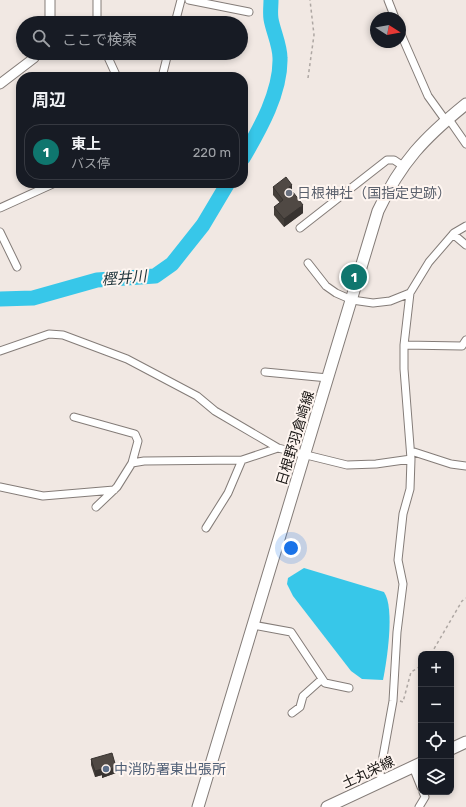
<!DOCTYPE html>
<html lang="ja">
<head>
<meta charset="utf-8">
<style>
	body { margin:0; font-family:Rubik,"Noto Sans JP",sans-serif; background:#20242c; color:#f1f3f6 }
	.controls { position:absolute; right:12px; bottom:12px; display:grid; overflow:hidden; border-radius:8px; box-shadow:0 2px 6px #0003 }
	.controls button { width:36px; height:36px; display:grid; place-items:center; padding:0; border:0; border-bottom:1px solid #363941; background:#171b24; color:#f1f3f6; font:20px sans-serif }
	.compass { position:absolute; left:370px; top:12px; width:36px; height:36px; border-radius:50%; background:#171b24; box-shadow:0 2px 6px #0003; rotate:101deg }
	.you { position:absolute; left:291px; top:548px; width:14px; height:14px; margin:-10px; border:3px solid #fff; border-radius:50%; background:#1a73e8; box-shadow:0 0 0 6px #1a73e833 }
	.badge { display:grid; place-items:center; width:26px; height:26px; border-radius:50%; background:#0f766e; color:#fff; font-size:13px; font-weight:700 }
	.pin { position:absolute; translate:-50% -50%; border:2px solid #fff; box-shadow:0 1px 4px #0006 }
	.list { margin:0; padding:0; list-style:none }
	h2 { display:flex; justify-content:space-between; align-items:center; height:52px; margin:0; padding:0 16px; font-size:17px }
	h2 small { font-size:13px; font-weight:400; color:#9ea1a6 }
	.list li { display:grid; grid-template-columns:26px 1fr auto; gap:12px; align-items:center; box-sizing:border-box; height:56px; margin:0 8px 8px; padding:0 8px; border:1px solid #363941; border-radius:16px }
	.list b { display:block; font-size:15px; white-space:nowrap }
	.list p { margin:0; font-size:13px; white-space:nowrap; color:#9ea1a6 }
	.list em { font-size:13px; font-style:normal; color:#9ea1a6 }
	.icon { flex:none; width:22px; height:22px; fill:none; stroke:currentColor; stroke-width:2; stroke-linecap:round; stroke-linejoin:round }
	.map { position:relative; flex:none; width:466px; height:807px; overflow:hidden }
	.search { position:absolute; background:#171b24; box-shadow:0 2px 6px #0003; left:16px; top:16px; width:232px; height:44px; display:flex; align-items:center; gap:10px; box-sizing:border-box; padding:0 14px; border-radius:22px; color:#9ea1a6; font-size:15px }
	.panel { position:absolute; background:#171b24; box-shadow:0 2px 6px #0003; left:16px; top:72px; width:232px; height:116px; border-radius:16px }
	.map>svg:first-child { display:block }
	.water { fill:#37c7e9 }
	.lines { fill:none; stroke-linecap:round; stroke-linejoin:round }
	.river { stroke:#37c7e9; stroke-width:15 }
	.minor-casing { stroke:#847c78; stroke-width:9 }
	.tertiary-casing { stroke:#847c78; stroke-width:11 }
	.secondary-casing { stroke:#847c78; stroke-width:13 }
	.path { stroke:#aea7a3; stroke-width:1.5; stroke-dasharray:3 3; stroke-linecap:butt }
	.minor { stroke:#fff; stroke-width:7 }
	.tertiary { stroke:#fff; stroke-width:9 }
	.secondary { stroke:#fff; stroke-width:11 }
	.wall { fill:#453f3a }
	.shaded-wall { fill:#383330 }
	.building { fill:#504944; stroke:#383330 }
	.worship-dot { fill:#6b7280; stroke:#fef5f0; stroke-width:1.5 }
	.service-dot { fill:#5c6f8a; stroke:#fef5f0; stroke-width:1.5 }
	.labels { text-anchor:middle; stroke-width:4; stroke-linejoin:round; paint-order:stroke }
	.worship-label { font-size:14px; fill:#5b616d; stroke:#fef5f0; text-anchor:start }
	.street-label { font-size:14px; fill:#181513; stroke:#fef5f0 }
	.service-label { font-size:14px; fill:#4e5e75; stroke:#fef5f0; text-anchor:start }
	.water-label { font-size:15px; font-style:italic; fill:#1a3138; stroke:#fef5f0 }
</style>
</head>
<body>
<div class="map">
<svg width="466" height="807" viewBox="0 0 466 807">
	<rect width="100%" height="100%" fill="#f1e8e3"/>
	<path class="water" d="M304,568L384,592C395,608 387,660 383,680L362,679L351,671L293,596L287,584L288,578Z"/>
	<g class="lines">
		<path class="river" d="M243,158C260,129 281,92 280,58C280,45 273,31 271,19C270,13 271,6 271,0
			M0,299L33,298L97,280L155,276L172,264L203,225L228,183"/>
		<g class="minor-casing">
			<path id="minor" d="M97,0V23
				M189,0L249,12
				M388,0L395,18
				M175,23L181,0
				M400,32L428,96L446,121
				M106,53L117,77
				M162,77L168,53
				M448,118L466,144
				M0,208L55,183
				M300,228L387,160H394L403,166
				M0,232L17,267
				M453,234L466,245
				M308,263L326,286L336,293L352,300L373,303L390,301L410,293L429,262L454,233L466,226
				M404,345L462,346L466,340
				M0,351L49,334L63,335L127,359L197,396L215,411L278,448
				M265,372L328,378
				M74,417L135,434L138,441L132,463
				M411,451L451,464L466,466
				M0,487L43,496L114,490
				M96,507L117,487L132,463L144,461L242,460
				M206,528L228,493L242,460L278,448L347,465L376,464L411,459
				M253,625L291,632L325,683L349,688
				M292,713L300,707L303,696L322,679
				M413,767L421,787
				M382,782L380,773L393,701L397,632L403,584L398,560L403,514L410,489L411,459L404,369V345L410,293
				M419,807L425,797L423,792"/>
		</g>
		<g class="tertiary-casing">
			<path id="tertiary" d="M50,0V23
				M0,84L34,58L37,53"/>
		</g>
		<g class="secondary-casing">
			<path id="secondary" d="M451,749L466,742
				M198,807L378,211C401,162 424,138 466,104
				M327,807L421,763"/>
		</g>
		<path class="path" d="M308,78L314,35L310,0
			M431,654L462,601L466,598
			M400,701L403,702L411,672L421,666"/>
		<use href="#minor" class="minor"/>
		<use href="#tertiary" class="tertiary"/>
		<use href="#secondary" class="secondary"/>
	</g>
	<path class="wall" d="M273,187L292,191L303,213L284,227L274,215V207L280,203L273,195Z
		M91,759L116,773L102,778V775L95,777L91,765Z"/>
	<path class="shaded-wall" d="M292,185V193L289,187Z
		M303,205V213L284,227V219Z
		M116,767V773L102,778V772Z
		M102,769V775L95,777V771Z"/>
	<path class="building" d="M286,177L292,185L289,187L303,205L284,219L274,207L283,200L273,187Z
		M112,753L116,767L102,772V769L95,771L91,759Z"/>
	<circle class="worship-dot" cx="289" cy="193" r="4"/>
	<circle class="service-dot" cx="106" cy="769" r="4"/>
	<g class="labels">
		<g class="worship-label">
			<text x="297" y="198">日根神社（国指定史跡）</text>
		</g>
		<g class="street-label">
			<text transform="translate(295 438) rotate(-73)" y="5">日根野羽倉崎線</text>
			<text transform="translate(368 772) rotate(-25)" y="5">土丸栄線</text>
		</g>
		<g class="service-label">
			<text x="114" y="774">中消防署東出張所</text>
		</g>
		<g class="water-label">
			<text transform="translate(124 278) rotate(-5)" y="5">樫井川</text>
		</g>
	</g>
</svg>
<div class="controls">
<button>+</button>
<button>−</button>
<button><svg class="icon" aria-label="locate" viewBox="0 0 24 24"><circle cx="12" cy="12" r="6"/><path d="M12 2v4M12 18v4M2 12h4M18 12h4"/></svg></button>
<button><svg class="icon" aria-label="layers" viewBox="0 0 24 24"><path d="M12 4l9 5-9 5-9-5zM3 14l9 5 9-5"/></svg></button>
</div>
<svg class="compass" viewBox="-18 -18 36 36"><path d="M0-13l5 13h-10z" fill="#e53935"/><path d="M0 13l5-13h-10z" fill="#9ea1a6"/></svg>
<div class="you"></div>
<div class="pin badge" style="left:354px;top:277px">1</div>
<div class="search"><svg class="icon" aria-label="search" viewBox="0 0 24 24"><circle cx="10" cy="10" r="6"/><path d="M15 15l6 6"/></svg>ここで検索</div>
<section class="panel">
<h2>周辺<small></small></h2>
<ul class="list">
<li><span class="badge">1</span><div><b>東上</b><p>バス停</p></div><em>220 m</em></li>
</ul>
</section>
</div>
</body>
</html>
